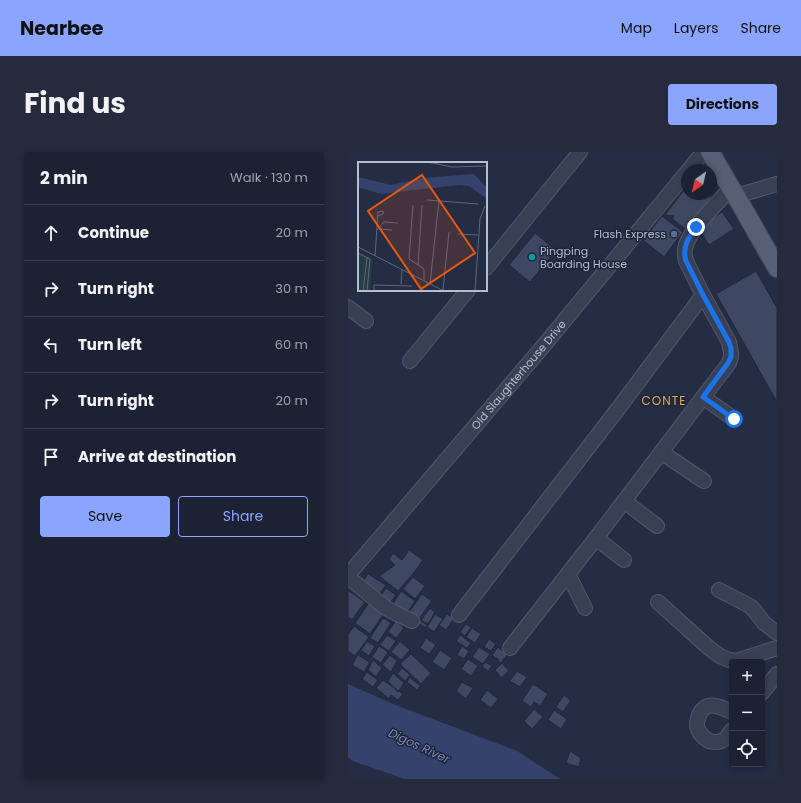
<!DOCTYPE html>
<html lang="en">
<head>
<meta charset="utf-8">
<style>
	body { margin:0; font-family:Poppins,sans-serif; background:#252a3c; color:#f1f3f6 }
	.controls { position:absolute; right:12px; bottom:12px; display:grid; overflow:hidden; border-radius:4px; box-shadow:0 2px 6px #0003 }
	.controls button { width:36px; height:36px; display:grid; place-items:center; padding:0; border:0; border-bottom:1px solid #3a3f4f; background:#1c2234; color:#f1f3f6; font:20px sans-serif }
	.compass { position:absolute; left:333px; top:12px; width:36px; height:36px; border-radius:50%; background:#1c2234; box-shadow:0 2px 6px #0003; rotate:214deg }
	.stop { position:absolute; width:12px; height:12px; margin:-9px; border:3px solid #1a73e8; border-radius:50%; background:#fff }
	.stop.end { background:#1a73e8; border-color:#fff; box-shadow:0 1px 4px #0008 }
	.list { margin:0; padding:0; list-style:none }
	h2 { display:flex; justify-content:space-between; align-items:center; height:52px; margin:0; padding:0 16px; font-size:17px }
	h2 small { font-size:13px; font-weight:400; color:#a0a4ac }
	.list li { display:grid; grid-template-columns:26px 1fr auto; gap:12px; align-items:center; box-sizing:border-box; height:56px; padding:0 16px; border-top:1px solid #3a3f4f }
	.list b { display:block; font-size:15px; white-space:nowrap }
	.list em { font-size:13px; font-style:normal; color:#a0a4ac }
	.actions { display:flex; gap:8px; padding:12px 16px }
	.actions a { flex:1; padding:9px 0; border:1px solid #8ba5ff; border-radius:4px; text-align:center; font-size:14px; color:#8ba5ff }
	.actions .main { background:#8ba5ff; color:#111 }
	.icon { flex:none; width:22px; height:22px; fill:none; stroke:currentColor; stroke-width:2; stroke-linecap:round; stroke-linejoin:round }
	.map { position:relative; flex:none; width:429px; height:627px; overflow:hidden; border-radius:4px }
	header { display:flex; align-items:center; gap:24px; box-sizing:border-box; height:56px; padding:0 20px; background:#8ba5ff; color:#111 }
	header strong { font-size:19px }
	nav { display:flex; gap:22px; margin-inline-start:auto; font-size:14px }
	.intro { display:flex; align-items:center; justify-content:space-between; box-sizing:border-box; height:96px; padding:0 24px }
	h1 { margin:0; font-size:28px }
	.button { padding:10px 18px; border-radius:4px; background:#8ba5ff; color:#111; font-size:14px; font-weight:700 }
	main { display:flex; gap:24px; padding:0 24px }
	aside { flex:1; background:#1c2234; border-radius:4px; box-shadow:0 2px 6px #0003 }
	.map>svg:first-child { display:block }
	.water { fill:#35436c }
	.building { fill:#3e4863; stroke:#20273c }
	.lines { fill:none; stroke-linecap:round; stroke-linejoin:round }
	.minor-casing { stroke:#52586c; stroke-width:16 }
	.major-casing { stroke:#43495e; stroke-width:20 }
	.minor { stroke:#394054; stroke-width:14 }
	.major { stroke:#575f74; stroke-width:18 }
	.route { stroke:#1a73e8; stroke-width:5 }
	.service-dot { fill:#5c6f8a; stroke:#1e253a; stroke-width:1.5 }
	.culture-dot { fill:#0f9aa8; stroke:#1e253a; stroke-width:1.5 }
	.labels { text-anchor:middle; stroke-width:3; stroke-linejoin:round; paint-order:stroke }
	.poi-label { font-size:11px; fill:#b7bcce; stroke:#1e253a; text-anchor:end }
	.street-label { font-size:11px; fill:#b7bcce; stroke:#1e253a }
	.neighbourhood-label { font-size:12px; letter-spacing:1px; fill:#e0ac60; stroke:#1e253a }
	.water-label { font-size:12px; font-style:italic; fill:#7c8cb8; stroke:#1e253a }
	.inset-road { fill:none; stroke:#5f667c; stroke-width:1 }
	.view { fill:#e8590c; fill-opacity:0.15; stroke:#e8590c; stroke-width:2 }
	.inset-edge { fill:none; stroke:#b7bcce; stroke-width:2 }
</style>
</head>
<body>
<header>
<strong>Nearbee</strong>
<nav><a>Map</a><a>Layers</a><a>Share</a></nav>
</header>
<div class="intro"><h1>Find us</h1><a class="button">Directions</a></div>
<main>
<aside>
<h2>2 min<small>Walk · 130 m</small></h2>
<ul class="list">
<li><svg class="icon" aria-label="ahead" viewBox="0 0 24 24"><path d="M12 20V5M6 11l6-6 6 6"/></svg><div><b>Continue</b></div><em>20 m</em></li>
<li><svg class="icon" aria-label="right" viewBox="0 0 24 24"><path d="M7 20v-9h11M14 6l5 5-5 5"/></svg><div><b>Turn right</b></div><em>30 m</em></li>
<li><svg class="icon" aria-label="left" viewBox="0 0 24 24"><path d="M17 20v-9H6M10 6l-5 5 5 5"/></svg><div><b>Turn left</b></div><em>60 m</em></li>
<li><svg class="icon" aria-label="right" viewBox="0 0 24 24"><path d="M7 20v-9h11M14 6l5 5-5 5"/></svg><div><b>Turn right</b></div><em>20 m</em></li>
<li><svg class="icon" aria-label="arrive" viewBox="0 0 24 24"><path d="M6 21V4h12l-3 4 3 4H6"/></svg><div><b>Arrive at destination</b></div></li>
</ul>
<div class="actions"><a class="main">Save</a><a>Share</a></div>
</aside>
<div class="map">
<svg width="429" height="627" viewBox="0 0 429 627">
	<rect width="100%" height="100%" fill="#252d45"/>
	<path class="water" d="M0,532L45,552L169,599L212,627H57L5,609L0,605Z"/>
	<path class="building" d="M339,34V42H360L364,45L339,78L324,67L326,64L317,63Z
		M374,60L386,77L361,93L353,80L358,70Z
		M314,64L335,80L316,105L295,88Z
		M187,81L208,98L182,130L161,113Z
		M408,119L429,156V250L368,142Z
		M61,398L75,408L68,418L50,439L31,424L47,413L41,407L45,401L54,408Z
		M20,422L38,433L31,443L13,432Z
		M65,425L77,434L67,447L55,437Z
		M38,436L48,443L42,451L32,445Z
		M0,439H1L17,450L4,468L0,465Z
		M53,439L67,449L59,461L45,452Z
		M74,442L84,449L71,467L61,460Z
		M21,451L36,461L22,482L7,471Z
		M82,456L87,460L80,472L73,468Z
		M87,462L95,467L86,480L79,475Z
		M99,462L106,466L98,478L91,473Z
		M35,466L43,471L30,491L22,486Z
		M72,468L79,473L78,476L70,471Z
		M48,469L56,476L48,486L40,480Z
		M118,472L123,475L117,484L112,480Z
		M6,474L21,485L7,504L0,499V483Z
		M124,476L133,482L127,491L118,485Z
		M39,483L48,489L41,499L32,493Z
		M112,483L123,491L119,496L108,489Z
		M78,486L88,493L81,502L72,496Z
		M141,487L148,492L143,499L136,495Z
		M19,489L27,494L21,504L13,498Z
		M52,489L62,498L53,508L43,500Z
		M31,494L40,500L33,511L24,505Z
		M114,494L121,499L116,507L109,503Z
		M131,495L142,502L135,512L124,505Z
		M150,495L155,499L156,497L161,500L153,511L150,509L151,508L144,503Z
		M92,498L104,506L96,518L84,510Z
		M63,502L83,521L73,532L52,512Z
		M10,503L22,510L16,520L4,513Z
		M42,503L49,509L43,520L34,513Z
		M120,507L130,514L123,524L113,517Z
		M25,508L34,516L28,525L20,518Z
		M137,510L144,514L140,519L134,515Z
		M154,511L161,519L153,526L147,518Z
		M54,516L62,523L57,529L49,522Z
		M169,519L179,525L172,535L162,529Z
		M19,520L30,528L25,535L14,527Z
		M45,521L56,531L50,540L40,529Z
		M62,525L72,534L69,538L59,530Z
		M35,528L55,542L50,548L43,543L41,547L28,536Z
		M114,530L125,536L118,547L108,539Z
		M185,532L200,542L192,554L186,550L183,555L174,549Z
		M139,538L150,547L143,556L132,548Z
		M216,543L223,548L215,560L208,555Z
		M186,557L195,565L184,577L176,569Z
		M206,558L219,567L213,577L200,568Z
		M222,599L233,606L231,615L218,611Z"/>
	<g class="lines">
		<g class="minor-casing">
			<g id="minor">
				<path d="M341,18L355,0"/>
				<path d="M388,44L429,32"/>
				<path d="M138,116L232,0"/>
				<path d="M0,155L18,169"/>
				<path d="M62,209L120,138"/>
				<path d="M355,245L386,267"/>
				<path d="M313,300L356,329"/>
				<path d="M276,349L309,374"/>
				<path d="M248,386L276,408"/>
				<path d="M220,422L237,456"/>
				<path id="s1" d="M0,423L197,192L339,20"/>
				<path d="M0,425L38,456L51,463L64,469"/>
				<path d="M371,438L402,454L407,459L416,471L429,481"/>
				<path d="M310,450L361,496L372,504L381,508L388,509L429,496"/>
				<path d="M111,463L273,253L355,143"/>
				<path d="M162,496L248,386L381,211L383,205V201L381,190L355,143L338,109C337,105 336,101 337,97C340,78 370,51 383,36"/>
				<path d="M414,541L429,522"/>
				<path d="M384,560C377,557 367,552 360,554C350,558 346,573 352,581C354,584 358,587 361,589C365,590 369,591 373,589C378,588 381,582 384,578"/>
			</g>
		</g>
		<g class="major-casing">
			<path id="major" d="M362,0L383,36L388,44L429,116"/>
		</g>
		<use href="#minor" class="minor"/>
		<use href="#major" class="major"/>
	</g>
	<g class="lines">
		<path class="route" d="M348,75C340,86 334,96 338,109L355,143L381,190L383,196V205L380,211L355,245L386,267"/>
	</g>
	<circle class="service-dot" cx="326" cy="82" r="4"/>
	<circle class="culture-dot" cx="184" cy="105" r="4"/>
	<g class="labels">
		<g class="poi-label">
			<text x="318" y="86">Flash Express</text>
			<text x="192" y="103" text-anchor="start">Pingping<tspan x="192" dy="13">Boarding House</tspan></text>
		</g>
		<g class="street-label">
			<text dy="4" stroke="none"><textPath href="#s1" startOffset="263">Old Slaughterhouse Drive</textPath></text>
		</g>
		<g class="neighbourhood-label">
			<text x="316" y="253">CONTE</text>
		</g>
		<g class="water-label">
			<text transform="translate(71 594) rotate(25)" y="4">Digos River</text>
		</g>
	</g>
	<g transform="translate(10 10)">
		<rect width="129" height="129" fill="#252d45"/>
		<path d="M0,90L14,97L12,129H0Z" fill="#273d46"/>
		<path d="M116,12L129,26V37L111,24L101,23L23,32L0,25V15L33,23L65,16Z" fill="#35436c"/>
		<path class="inset-road" d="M69,0L94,5L129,4M69,38L120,42M55,43L51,97L66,107V118M21,67L34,68M19,68L26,60L40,61M100,72L120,73M0,85L86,129M0,91L12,97L9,129M17,94L20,50L25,49V52L20,54M60,103L64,43M43,122L44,108M72,122L81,38M85,128L91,70M5,129L9,96M16,129V123L54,124M117,129L122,57L127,44"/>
		<path class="view" d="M64,13L117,91L63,127L10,49Z"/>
		<rect width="129" height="129" class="inset-edge"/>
	</g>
</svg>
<div class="controls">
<button>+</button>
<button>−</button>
<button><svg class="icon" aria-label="locate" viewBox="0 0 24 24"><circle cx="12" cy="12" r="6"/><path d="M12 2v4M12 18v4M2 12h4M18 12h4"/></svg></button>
</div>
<svg class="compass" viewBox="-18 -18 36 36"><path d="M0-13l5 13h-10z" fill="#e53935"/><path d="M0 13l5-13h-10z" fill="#a0a4ac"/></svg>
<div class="stop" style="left:386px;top:267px"></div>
<div class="stop end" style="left:348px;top:75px"></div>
</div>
</main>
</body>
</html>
